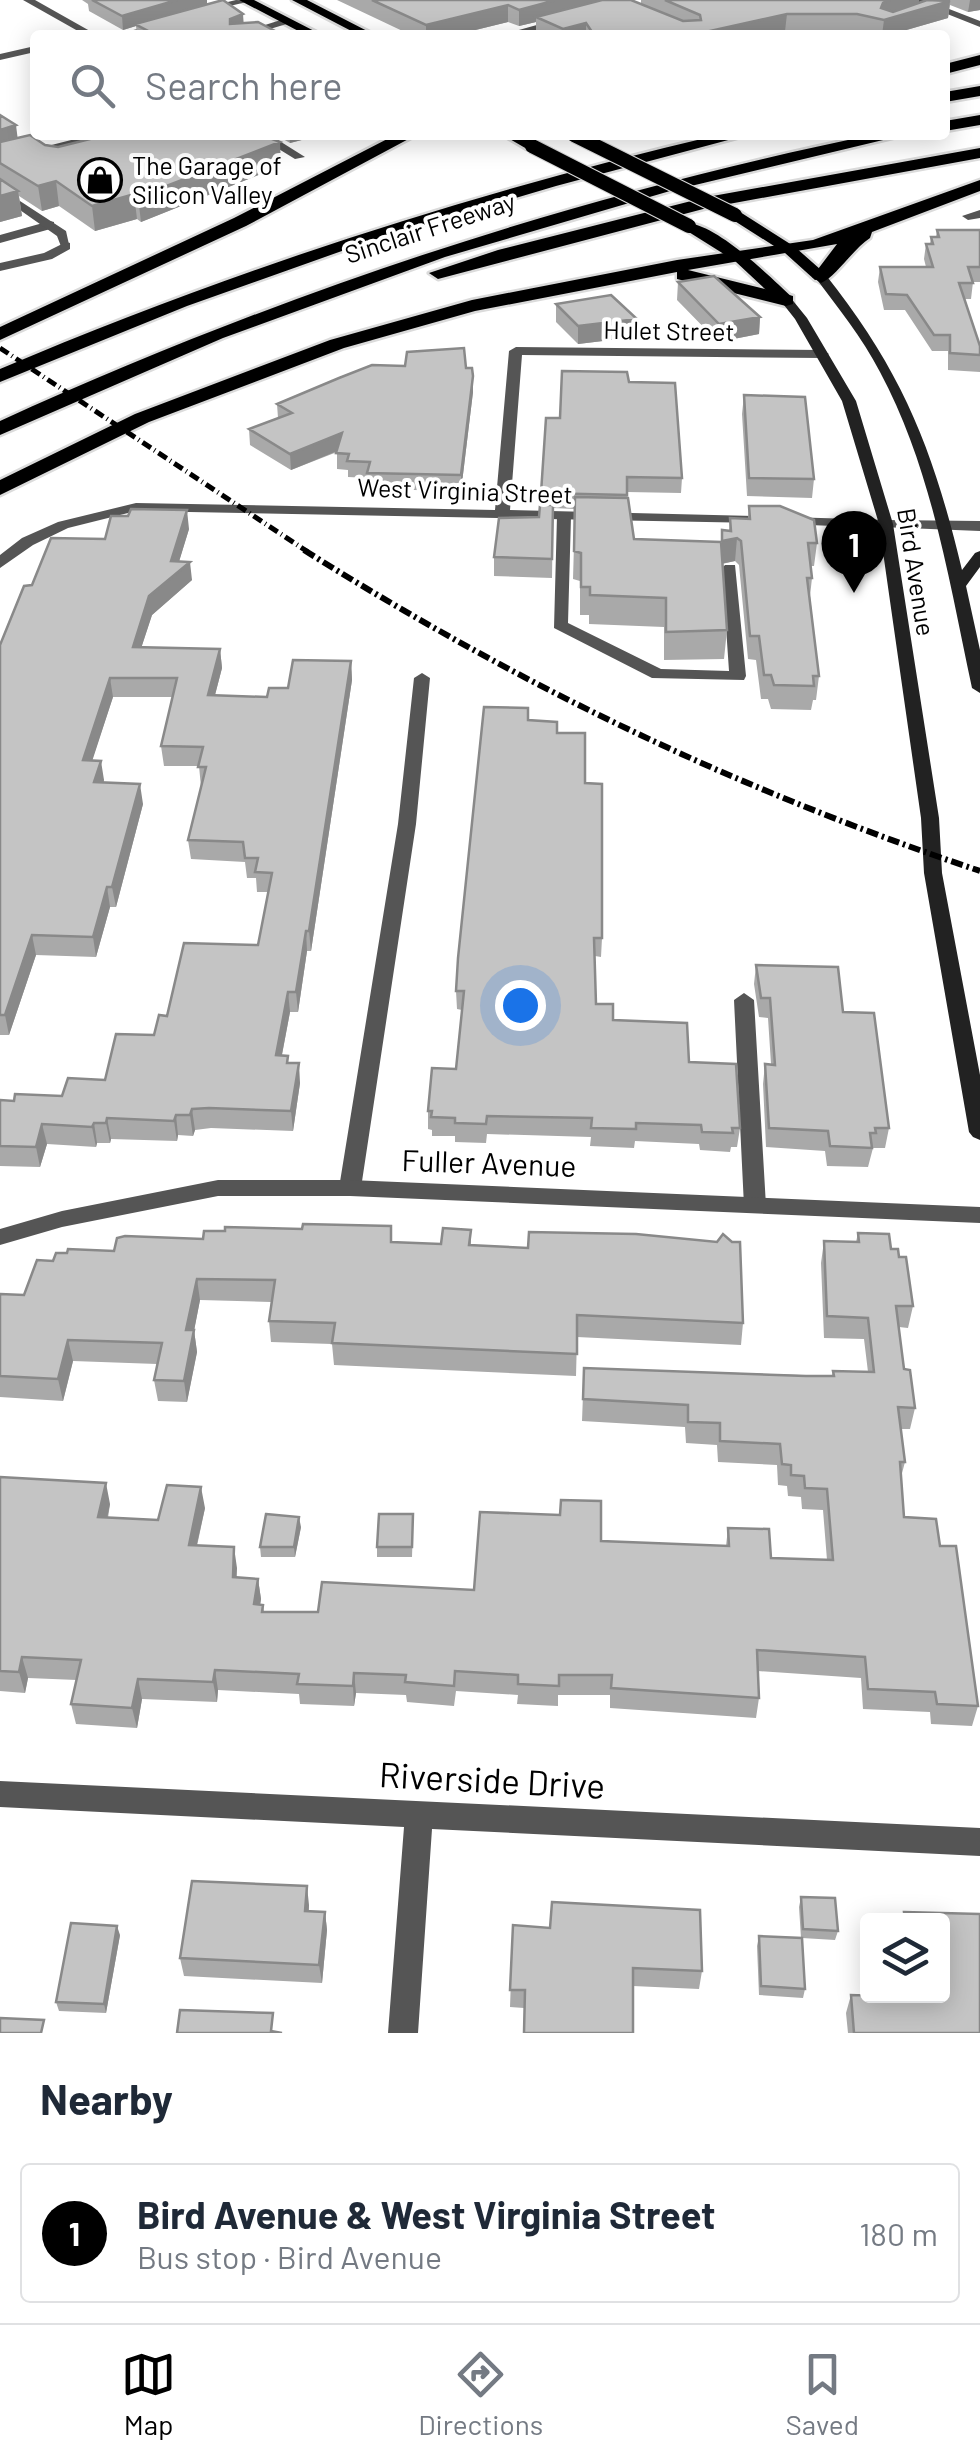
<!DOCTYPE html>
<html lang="en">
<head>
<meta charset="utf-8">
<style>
	body { margin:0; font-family:Barlow,sans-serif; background:#f2f2f3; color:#1f2937 }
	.controls { position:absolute; right:30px; bottom:30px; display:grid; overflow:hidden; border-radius:10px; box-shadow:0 5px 25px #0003 }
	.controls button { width:90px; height:90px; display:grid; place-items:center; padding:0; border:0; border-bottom:2px solid #e0e1e3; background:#fff; color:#1f2937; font:50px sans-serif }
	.you { position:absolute; left:520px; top:1005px; width:35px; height:35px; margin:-25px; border:8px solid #fff; border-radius:50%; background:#1a73e8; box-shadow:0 0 0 15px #1a73e833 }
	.badge { display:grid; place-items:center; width:65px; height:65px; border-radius:50%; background:#000; color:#fff; font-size:32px; font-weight:700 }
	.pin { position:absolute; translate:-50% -82px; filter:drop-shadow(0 2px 5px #0008) }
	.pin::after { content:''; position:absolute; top:52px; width:35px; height:30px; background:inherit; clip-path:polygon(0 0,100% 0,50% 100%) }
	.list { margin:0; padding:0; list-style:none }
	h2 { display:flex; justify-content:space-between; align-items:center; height:130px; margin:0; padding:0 40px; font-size:42px }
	h2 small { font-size:32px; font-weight:400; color:#747a83 }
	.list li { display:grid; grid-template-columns:65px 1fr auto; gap:30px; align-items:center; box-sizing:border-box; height:140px; margin:0 20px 20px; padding:0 20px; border:2px solid #e0e1e3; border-radius:10px }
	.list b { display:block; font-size:38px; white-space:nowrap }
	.list p { margin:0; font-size:32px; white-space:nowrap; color:#747a83 }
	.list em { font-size:32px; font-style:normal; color:#747a83 }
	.icon { flex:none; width:55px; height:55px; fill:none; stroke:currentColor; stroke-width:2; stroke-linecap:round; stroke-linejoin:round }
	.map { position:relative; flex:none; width:980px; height:2033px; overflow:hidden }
	.search { position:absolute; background:#fff; box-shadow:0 5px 25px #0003; left:30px; right:30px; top:30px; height:110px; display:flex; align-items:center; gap:25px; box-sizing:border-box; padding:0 35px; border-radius:10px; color:#747a83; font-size:38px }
	.sheet { height:290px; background:#fff }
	nav { display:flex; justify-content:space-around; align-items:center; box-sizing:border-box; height:140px; border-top:2px solid #e0e1e3; background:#fff; font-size:28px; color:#747a83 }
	nav a { display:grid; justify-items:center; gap:5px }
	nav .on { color:#000 }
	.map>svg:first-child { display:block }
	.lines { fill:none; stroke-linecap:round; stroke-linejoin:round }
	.primary-casing { stroke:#dbdbdb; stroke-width:5 }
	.motorway-casing { stroke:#dbdbdb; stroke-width:5 }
	.service { fill:#555; fill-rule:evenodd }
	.minor { fill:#555; fill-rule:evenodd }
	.tertiary { fill:#555; fill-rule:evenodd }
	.secondary { fill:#222; fill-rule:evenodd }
	.primary { fill:#000; fill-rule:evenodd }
	.motorway { fill:#000; fill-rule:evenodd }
	.rail-far1 { stroke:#000; stroke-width:5; stroke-dasharray:10 4 1 4; stroke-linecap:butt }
	.rail { stroke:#000; stroke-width:6; stroke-dasharray:12 4 2.5 4; stroke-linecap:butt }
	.primary-bridge-casing { stroke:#dbdbdb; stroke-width:16; stroke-linecap:butt }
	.primary-bridge { stroke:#000; stroke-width:14 }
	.wall { fill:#a9a9a9 }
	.shaded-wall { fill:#898989 }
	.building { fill:#c4c4c4; stroke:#898989; stroke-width:2.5 }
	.labels { text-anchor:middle; stroke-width:8; stroke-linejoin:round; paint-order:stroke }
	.far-poi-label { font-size:25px; fill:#000; stroke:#fff; text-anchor:start }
	.far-street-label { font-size:25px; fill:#000; stroke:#fff }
	.street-label { font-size:30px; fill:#000; stroke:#fff }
	.near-street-label { font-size:35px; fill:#000; stroke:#fff }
</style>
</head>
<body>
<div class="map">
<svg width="980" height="2033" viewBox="0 0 980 2033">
	<rect width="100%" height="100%" fill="#fff"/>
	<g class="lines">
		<g class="primary-casing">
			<path id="primary" d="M239,0H254L322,35H306Z
				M292,0H307L375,35H359Z
				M503,135H521L539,146L527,149Z
				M730,212H740L795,247L829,277L815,280L785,253L730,218Z
				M684,223C714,221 769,276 792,297V303H780L735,261L684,229Z"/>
		</g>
		<g class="motorway-casing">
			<path id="motorway" d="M980,55V65L945,74V64Z
				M980,86V96L945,102V92Z
				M980,115V125L945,131V121Z
				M395,135H416L246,226L0,340V327L234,218Z
				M718,135H747L556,186L370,241L187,306L0,382V369C233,270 471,193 718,135Z
				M872,135H904L670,191L445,257L223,338L0,435V421C281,293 569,197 872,135Z
				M980,148V158L707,208L438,279L429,273L498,250L707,197Z
				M980,180V191L872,232L870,238C852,250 836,277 821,283L812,277L837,244L688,270L793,296V304L786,306L677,279V272L475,311L344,348L149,422L0,495V480L135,414L330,340L472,300L677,260L813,240Z"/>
		</g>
		<path class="service" d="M236,0L251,1L204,12L199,9Z
			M287,18L290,23L250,35H234Z
			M160,24L164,29L119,35L120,33Z
			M35,46V52L0,60V54Z
			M50,221L54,222V228L0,243V235Z
			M66,242L70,243V249L52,259L0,271V263L44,253Z
			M564,512L571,516L568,623L661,669L729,671L722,568L725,565H735L746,676L744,680L652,678L554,628L557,516Z
			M422,673L430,678L416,824L361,1188L358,1194H342L339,1188L398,824L414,678Z
			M744,993L754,1000L766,1206L763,1212H747L744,1206L734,1000Z"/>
		<path class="minor" d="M23,0H35L97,35H85Z
			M912,0H926L980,21V27Z
			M256,135H270L305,157L295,159Z
			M0,188L66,231L70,249H62L57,236L0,196Z
			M980,210V218L968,220L962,216Z
			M516,347L822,350L829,354L822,358L522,355L510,510L754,516L759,517V523L136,511L68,528L33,545L0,568V555L22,538L58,522L136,503L495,510L509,351Z
			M788,517L886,520L893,524L886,528L783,524V518Z
			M218,1180H350L980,1207V1223L350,1196H218L62,1227L0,1245V1229L62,1211Z
			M0,1781L980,1828V1856L432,1829L418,2033H388L404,1827L0,1807Z"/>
		<path class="tertiary" d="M562,18L565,23L518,35H501Z
			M91,135H110L0,164V158Z
			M886,520L980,521V531L881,527V521Z"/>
		<path class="secondary" d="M817,274H825C903,372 933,449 962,570L975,553L980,551V567L966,586L980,650V693L972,688C949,581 932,469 880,372C862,337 838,308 815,277Z
			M782,297H790L807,318L856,401L893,524L939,818L942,873L980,1075V1140L973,1137L969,1132L924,873L921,818L879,524L842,401L795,319L780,300Z"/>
		<use href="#primary" class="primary"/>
		<use href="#motorway" class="motorway"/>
		<path class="rail-far1" d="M0,348L308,552"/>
		<path class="rail" d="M304,550C522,687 736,789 980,871"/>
		<g class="primary-bridge-casing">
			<path id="primary-bridge" d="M574,135L735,215
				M532,146L689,226"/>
		</g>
		<use href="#primary-bridge" class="primary-bridge"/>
	</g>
	<path class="wall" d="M82,0H207V4L244,23L275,35H137L136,26L123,30L89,11L88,4Z
		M337,0H631L641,4V0H919L918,3L927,0H980V10L968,12L950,5L948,18L889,35H873L855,31H785L768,35H538L536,34V22L519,26L508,22L455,35H411Z
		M0,115L18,138L58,147L270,138L281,166L141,222L137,219L95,231L59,206L42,211L19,196L22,216L0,222Z
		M276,135H321L290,143Z
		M937,230H980V282H973L971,299H964L980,346V372L948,370V351H932L905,310H884L878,282L880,267H926L924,259L926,244H930L931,237H936Z
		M678,282L760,317L759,334L718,342L677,300Z
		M556,304L637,319L636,337L578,344L556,322Z
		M466,368L473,376V392L461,491L368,489V478L348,477V470L337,469V452L291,470L250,445L249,429L278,418L277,404Z
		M629,382L682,478L681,493L627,492L634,539L721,542L722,530L729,531L730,518L748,519L749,506L817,543L814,566H810L812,578L810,596L819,676L816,700H813L811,710L771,709L768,699H761L756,660L748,659L739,565L735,561L722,564L727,630L724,659L664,660V627L589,624V615H580V581L573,579L575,509L553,508L552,578L494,576V557L539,517L541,493L560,418Z
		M744,395L814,479L812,498L747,496L742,414Z
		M189,529L179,561L192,580L152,615L141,648L220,649L222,668L215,695L267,697L351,661L352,680L311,951H307L298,1012H290L282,1055L289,1063L300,1083L293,1131L211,1128L195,1130L193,1136L178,1135L177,1141L111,1139L110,1143H97L96,1147L47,1144L40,1167L0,1166V1100L14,1101L62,1096L105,1080L154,1035L167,1016L258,945L269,892H257L256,878H247L245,862L191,859L188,840L201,787L199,766H164L161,746L173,697H113L92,760L104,780L103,783L143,804L116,907H110L96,957L36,955L9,1035H0V645L32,585L105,539Z
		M528,720L557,733L585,783L602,938L601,957L595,956L596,1004L613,1020L689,1062L740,1128L737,1147H731L730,1152L700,1150L699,1144L635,1141L634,1148L590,1146L591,1137L487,1134L486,1143L455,1142V1136H432V1130L428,1129V1111L456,1069L462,1010L457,1009L456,991Z
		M756,965L843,1012L889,1128L885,1148H873L868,1167L827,1166L825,1151L766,1147L763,1084L765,1064H771L768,1018L759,1017L754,984Z
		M471,1230V1246L743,1323L741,1345L577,1337L576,1376L334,1365L332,1344L271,1342L269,1321L271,1302L200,1300L194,1330L197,1352L187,1402L158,1401L154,1380L157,1364L73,1361L63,1401L0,1397V1294L24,1295L53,1261L67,1253L114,1251L203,1239L441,1244Z
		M858,1233L891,1249L899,1257L913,1306L908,1328L899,1327L904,1369L915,1408L910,1429H901L905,1462L901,1477L904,1517L940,1546L978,1706L972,1726L931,1724L930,1712L863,1709L861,1678L758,1671L759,1698L756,1718L610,1708V1695H558V1706L517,1704L518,1695L456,1691L454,1706L407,1702L406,1695L356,1693L354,1706L300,1704L299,1694L218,1690L217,1702L142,1699L137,1728L76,1724L71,1704L77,1680L28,1678L25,1693L0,1691V1477L110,1504L108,1518L158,1520L205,1508L197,1546L234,1547L236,1578L258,1579L261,1599L260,1605H263L264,1612H318L474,1590L601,1541L726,1546L728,1528L771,1558L827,1560L823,1510L802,1509L801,1497L788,1496L787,1486L778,1485L777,1465L718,1462L717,1445L686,1443L685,1427L582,1421L584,1368L832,1376L833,1371L868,1372L864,1339L824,1338L821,1263L824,1241L856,1242Z
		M413,1525L412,1557H377V1547Z
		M301,1527L295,1557H261L260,1547Z
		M801,1897L838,1931L835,1940L802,1938L805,1989L803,1998L759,1995L757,1946L759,1936L801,1938L799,1907Z
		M309,1905V1911L325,1912L327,1930L322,1983L184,1976L180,1958Z
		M904,1912L980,1914V2033H848L846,2013L851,1995L905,1997L904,1996H942V1920H901Z
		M513,1925L702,1971L699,1989L633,1986L524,2008L510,2007Z
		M120,1935L106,2013L59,2011L56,2002Z"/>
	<path class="shaded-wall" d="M177,0H207V5L139,25L135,24L136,26L123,30L122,16Z
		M556,0H619L536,17V22L519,26V10Z
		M890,0H919L918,6L881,19V8L883,3Z
		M970,0H980V10L968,12Z
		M950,1L948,18L889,35H882L884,20Z
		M508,5V22L455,35H426V25Z
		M243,14L244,28L231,33L230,19Z
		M787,14L785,31L768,35H692Z
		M586,23V35H562L563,29Z
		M16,125L19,149L0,155V130Z
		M248,135H269L270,145L280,142L281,166L141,222L138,197Z
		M289,135H321L290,143Z
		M56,181L59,206L42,211L38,186Z
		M18,191L22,216L0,222V196Z
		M134,194L137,219L95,231L92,206Z
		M760,317L759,334L718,342L719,324Z
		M637,319L636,337L578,344V326Z
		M473,376V392L461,491V475Z
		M342,433V449L291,470L290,454Z
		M187,510L189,529L175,575L190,562L192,580L152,615L135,667L133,647L149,596L171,561Z
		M737,538L735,561L720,564L722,541Z
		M220,649L222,668L210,714L208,695Z
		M351,661L352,680L311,951L309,931Z
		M110,678L113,697L86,780L83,760Z
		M101,761L104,780L98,802L94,782Z
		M140,784L143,804L116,907L112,887Z
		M107,887L110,907L96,957L93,937Z
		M306,931L307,951L298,1012L296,992Z
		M32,935L36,955L9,1035L5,1015Z
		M288,992L290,1012L278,1075L276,1055Z
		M299,1063L300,1083L293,1131L291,1111Z
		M192,1109L195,1130L193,1136L190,1115Z
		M176,1115L178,1135L177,1141L174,1121Z
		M107,1118L111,1139L110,1143L106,1123Z
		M94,1123L97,1143L96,1147L92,1127Z
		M42,1124L47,1144L40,1167L36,1147Z
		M197,1279L200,1300L190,1352L186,1330Z
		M194,1330L197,1352L187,1402L184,1381Z
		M68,1340L73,1361L63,1401L58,1379Z
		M106,1483L110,1504L103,1538L98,1517Z
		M201,1487L205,1508L192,1566L189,1545Z
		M299,1517L301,1527L295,1557L294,1547Z
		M234,1547L237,1568L236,1598L233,1577Z
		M258,1579L261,1599L257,1625L254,1604Z
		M22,1657L28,1678L25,1693L19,1672Z
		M215,1670L218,1690L217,1702L213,1682Z
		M354,1673L356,1693L354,1706L353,1686Z
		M138,1679L142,1699L137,1728L132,1708Z
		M307,1886L309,1905L307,1929L305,1911Z
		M325,1912L327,1930L322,1983L319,1965Z
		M117,1926L120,1935L106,2013L104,2004Z"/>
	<path class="building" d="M92,0H177L122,16Z
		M223,0L243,14L230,19V24L258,22L275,31L258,35H156L135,24Z
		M372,0H556L519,10L508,5L426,25Z
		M602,0H631L683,21L701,20L700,15L665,0H890L883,3L881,8L893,12L927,0L950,1L884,20L857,14H787L692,35H594L586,23L563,29L536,17Z
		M0,115L16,125L0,130Z
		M30,135L45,145L58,147L106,135H262L280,142L138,197L134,194L92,206L56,181L38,186L0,163V142Z
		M0,179L18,191L0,196Z
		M937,230H980V267H968L973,283H959L980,346V355L950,353V335H934L907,295L886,294L880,267H933L926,244H933L931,237H939Z
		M714,276L760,317L719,324L678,282Z
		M611,295L637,319L578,326L556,304Z
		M464,348L466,368H472L473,376L461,475L367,473L370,462L347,461L349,454L336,453L342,433L290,454L249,429L292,413L277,404L339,378L372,365L405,366L407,352Z
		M562,371L627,372L629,382L675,383L682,478L627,477V495L541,493L546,418H560Z
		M744,395L805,397L814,479L749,478Z
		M575,497L628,498L634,539L721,542L727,630L666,632V598L590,595V587H581V553L574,551Z
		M540,505H553L552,559L494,557L499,518L539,517Z
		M749,506H780L814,520L817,543H808L812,578H807L819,676H813L814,686L774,685L771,675H764L759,636H750L741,541L737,538L722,541V530L731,531L730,518L750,519Z
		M131,509L187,510L171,561L190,562L149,596L133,647L220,649L208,695L267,697L269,688H288L293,660L351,661L309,931H306L296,992H288L276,1055L288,1056L287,1063H299L291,1111L209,1108L192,1109L190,1115H176L174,1121L107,1118L106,1123H94L92,1127L42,1124L36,1147L0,1146V1100L14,1101L15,1094L62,1096L68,1078L105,1080L116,1034L154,1035L159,1015L167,1016L184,943L258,945L272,873L255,872L258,858H245L243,842L188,840L206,767H198L203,747L161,746L177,678H110L83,760L101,761L94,782L140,784L112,887H107L93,937L32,935L5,1015H0V645L24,586L32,585L51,538L105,539L111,516H128Z
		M484,707L528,708V720L557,722V733H585V783L602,784V938H594L596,1004H613V1020L687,1023L689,1062L736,1064L740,1128H732L733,1133L702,1132L701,1125L636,1123V1129L591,1128L592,1118L487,1116L486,1124L455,1123V1118L431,1117L432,1111H428L432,1068L456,1069L464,991H456L458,958Z
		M756,965L838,967L843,1012L874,1013L889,1128H875L876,1133H870L872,1148L830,1146L828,1131L769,1128L765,1064L775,1065L770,998H761Z
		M303,1224L391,1226V1242L441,1244L443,1228L471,1230L469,1245L528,1248L529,1232L636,1234L717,1242L723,1234L732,1242H740L743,1323L577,1315V1354L332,1343L335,1323L269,1321L275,1280L197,1279L186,1330H194L184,1381L154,1380L162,1343L68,1340L58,1379L0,1376V1294L24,1295L37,1260L53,1261L56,1253H67L68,1249L114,1251L117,1238L125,1236L203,1239L204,1231H225V1227L302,1229Z
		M858,1233L889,1234L891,1249H898L899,1257H906L913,1306H896L904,1369L910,1370L915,1408L898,1407L905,1462H900L904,1517L936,1519L940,1546H956L978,1706L937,1704L935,1692L868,1689L865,1657L757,1650L759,1698L611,1688L612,1675H559V1686L518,1684V1675L455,1671L454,1686L405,1682L406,1675L354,1673L353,1686L297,1684L299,1674L215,1670L213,1682L138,1679L132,1708L71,1704L81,1660L22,1657L19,1672L0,1671V1477L106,1483L98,1517L158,1520L167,1485L201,1487L189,1545L234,1547L233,1577L258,1579L254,1604L263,1605L262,1612H318L322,1582L474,1590L480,1512L560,1515L561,1500L601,1501V1541L729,1546L728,1528L769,1529L771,1558L833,1560L827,1489L805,1488L804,1476L791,1475V1465L782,1464L780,1444L720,1441V1423L688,1422V1405L583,1399L584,1368L806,1376H834L833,1371L874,1372L868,1318L827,1316L824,1241L859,1242Z
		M266,1514L299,1517L294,1547H260Z
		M379,1514H413L412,1547H377Z
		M192,1881L307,1886L305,1911L325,1912L319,1965L180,1958Z
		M801,1897L835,1898L838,1931L803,1929Z
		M552,1902L700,1910L702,1971L633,1968V2033H524L525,1990H510L513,1925L550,1928Z
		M904,1912L980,1914V2033H854L851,1995L912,1997V1996H942V1920H905Z
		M71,1923L117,1926L104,2004L56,2002Z
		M759,1936L802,1938L805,1989L761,1986Z
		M180,2010L273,2013L271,2031L282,2033H177Z
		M0,2018L44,2020L41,2033H0Z"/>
	<defs>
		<g id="shop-ring" transform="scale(2.25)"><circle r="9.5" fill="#fff" stroke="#000" stroke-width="1.5"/><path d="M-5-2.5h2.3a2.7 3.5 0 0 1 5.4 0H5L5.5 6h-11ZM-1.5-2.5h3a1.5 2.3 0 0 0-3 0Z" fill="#000"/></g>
	</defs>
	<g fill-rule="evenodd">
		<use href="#shop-ring" x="100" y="180"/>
	</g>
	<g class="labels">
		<g class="far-poi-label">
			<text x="132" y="175">The Garage of<tspan x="132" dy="29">Silicon Valley</tspan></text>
		</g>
		<g class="far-street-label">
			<text transform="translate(430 228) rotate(-18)" y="9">Sinclair Freeway</text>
			<text transform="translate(669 331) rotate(1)" y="9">Hulet Street</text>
			<text transform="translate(465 491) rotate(2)" y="9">West Virginia Street</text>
			<text transform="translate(916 572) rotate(81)" y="9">Bird Avenue</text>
		</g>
		<g class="street-label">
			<text transform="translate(489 1164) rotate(2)" y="10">Fuller Avenue</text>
		</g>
		<g class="near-street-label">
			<text transform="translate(492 1781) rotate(3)" y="12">Riverside Drive</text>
		</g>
	</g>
</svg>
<div class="controls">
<button><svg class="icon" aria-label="layers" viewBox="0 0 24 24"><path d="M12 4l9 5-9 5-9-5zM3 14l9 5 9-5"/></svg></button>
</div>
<div class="you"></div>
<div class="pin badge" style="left:854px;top:593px">1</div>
<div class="search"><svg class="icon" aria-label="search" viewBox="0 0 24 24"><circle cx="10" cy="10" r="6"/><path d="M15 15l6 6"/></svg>Search here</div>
</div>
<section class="sheet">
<h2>Nearby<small></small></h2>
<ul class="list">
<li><span class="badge">1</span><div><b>Bird Avenue &amp; West Virginia Street</b><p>Bus stop · Bird Avenue</p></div><em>180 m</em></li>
</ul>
</section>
<nav>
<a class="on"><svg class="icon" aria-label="map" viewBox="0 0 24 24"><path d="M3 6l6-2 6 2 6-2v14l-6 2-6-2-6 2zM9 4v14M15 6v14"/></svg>Map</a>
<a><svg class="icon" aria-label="directions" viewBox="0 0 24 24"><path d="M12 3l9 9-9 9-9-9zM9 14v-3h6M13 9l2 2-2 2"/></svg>Directions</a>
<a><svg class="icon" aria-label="saved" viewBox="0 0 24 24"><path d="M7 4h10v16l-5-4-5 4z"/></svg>Saved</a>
</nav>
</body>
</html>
